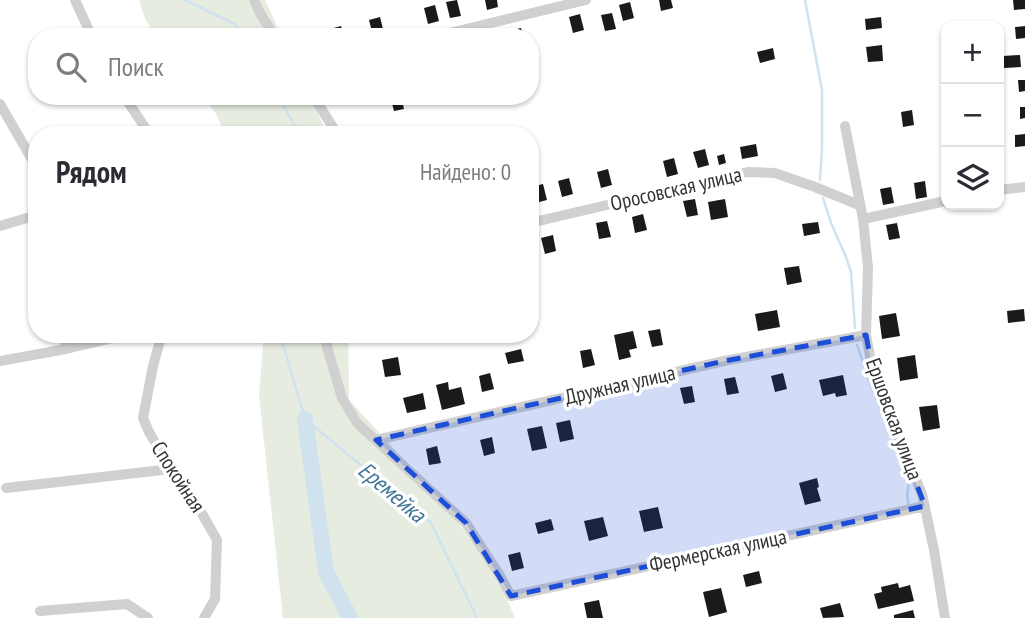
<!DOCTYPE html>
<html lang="ru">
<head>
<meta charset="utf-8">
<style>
	body { margin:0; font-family:"PT Sans Narrow",sans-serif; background:#f2f2f3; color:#2b2b33 }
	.controls { position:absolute; right:21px; top:21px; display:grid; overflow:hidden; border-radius:14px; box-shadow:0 2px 5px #0004 }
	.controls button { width:63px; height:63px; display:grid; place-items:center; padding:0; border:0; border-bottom:2px solid #e1e1e2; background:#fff; color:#2b2b33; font:35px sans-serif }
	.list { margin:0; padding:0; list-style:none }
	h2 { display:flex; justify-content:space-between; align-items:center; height:91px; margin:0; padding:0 28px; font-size:30px }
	h2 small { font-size:23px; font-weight:400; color:#7c7c81 }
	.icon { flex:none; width:38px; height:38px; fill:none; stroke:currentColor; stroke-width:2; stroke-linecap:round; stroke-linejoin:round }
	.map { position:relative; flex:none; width:1025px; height:618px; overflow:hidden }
	.search { position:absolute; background:#fff; box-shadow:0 2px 5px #0004; left:28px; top:28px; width:511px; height:77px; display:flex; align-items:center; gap:18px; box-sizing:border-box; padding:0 24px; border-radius:28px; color:#7c7c81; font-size:26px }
	.panel { position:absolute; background:#fff; box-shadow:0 2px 5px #0004; left:28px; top:126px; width:511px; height:217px; border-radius:28px }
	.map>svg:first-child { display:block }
	.green { fill:#e6ecdf }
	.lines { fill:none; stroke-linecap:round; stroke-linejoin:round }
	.stream { stroke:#cfe2ee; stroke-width:2.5 }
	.river { stroke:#cfe2ee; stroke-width:16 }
	.building { fill:#1a1a1a }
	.minor { stroke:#d0d0d0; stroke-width:10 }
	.marked { fill:#1d4ed8; fill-opacity:0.2; stroke:#1d4ed8; stroke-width:5; stroke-dasharray:14 9; stroke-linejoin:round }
	.labels { text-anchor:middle; stroke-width:7; stroke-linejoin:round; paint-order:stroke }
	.street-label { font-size:21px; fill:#333; stroke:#fff }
	.water-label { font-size:23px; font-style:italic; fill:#3f7597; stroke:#fff }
</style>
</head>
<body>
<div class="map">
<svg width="1025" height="618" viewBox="0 0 1025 618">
	<rect width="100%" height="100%" fill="#fff"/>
	<path class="green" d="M139,0H265L282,37H157L146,21Z
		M203,96H310L328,135H226L216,114Z
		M264,334H348L349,400C410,467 480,533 515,618H283L259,395Z"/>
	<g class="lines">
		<path class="stream" d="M185,0L235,24L242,37
			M805,0L822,90V148L820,180
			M278,96L300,135
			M823,198L831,223L846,257L851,272L855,328
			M280,334L305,419L431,523L477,618
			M857,345L869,380L909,481L907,496L909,506"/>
		<path class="river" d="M305,419L326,572L350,618"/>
	</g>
	<path class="building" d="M457,0L461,16L450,18L446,2Z
		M485,0H497L498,7L487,10Z
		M659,0H671L673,8L661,11Z
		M1013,0H1025V9L1014,10Z
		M630,2L634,18L623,21L619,5Z
		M435,5L439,21L428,24L424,8Z
		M612,13L616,29L605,31L601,15Z
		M580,14L584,30L573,33L569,17Z
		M380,17L384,33L373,36L369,20Z
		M881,17L882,28L866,30L865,19Z
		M341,26L344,37H332L330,29Z
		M1025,26V38L1016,39L1015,27Z
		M521,28L523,37H510L509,31Z
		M882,45L883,61L868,62L866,47Z
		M773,48L775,59L760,63L757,52Z
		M1020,55L1021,67L1004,68L1003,56Z
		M1018,80H1025V91L1019,92Z
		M390,96H401L404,109L394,111Z
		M1020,107H1025V118L1020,119Z
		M912,110L914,125L903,127L901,112Z
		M1025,134V146L1015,147V135Z
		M756,144L758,156L742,159L740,147Z
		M705,149L709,165L698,168L693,152Z
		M724,154L726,163L719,165L717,156Z
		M674,158L678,174L667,177L663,161Z
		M608,169L612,185L601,188L597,172Z
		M569,178L573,194L562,197L558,181Z
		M925,181L927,197L916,199L914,183Z
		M543,184L547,200L535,203L531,187Z
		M891,187L894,203L883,205L880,189Z
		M695,199L698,215L687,217L683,201Z
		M725,199L728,217L711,220L708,202Z
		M643,214L647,230L635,233L632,217Z
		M607,221L611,237L599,239L596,223Z
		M818,222L820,233L804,236L802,224Z
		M897,223L900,238L889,240L886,225Z
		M553,235L556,251L545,254L541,238Z
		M799,266L802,282L787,285L784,268Z
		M1024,309L1025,321L1008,323L1007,311Z
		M777,310L780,327L758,331L755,314Z
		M896,313L900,336L882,339L879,316Z
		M660,329L663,345L652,347L648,331Z
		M633,331L637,348L629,350L631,357L619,360L614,335Z
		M521,349L524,361L508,364L505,353Z
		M591,349L595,365L583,368L580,351Z
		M915,355L918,378L900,381L897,358Z
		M398,357L401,375L385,377L382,360Z
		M490,373L494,389L482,392L479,376Z
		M783,373L787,389L775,392L771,376Z
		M843,375L847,395L836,397L835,393L823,396L819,380Z
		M735,377L739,393L727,395L724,379Z
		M448,382L449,390L461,387L465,404L442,410L436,385Z
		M692,386L695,402L684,404L680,388Z
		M423,393L426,409L407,413L403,398Z
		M937,405L940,428L923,431L919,407Z
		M570,420L574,439L560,442L556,423Z
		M542,426L547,448L532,451L527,429Z
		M492,437L495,453L484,456L480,440Z
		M437,446L441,463L429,465L426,449Z
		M817,478L819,487L817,488L821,501L805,505L799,483Z
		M658,507L663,528L644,532L639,511Z
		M603,517L608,536L589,541L584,521Z
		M551,519L554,530L538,534L535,523Z
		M520,552L524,568L512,571L508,555Z
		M759,571L762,583L746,587L743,575Z
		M898,583L899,588L910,585L914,601L878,609L874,594L882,592L881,587Z
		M721,588L727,612L709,617L703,592Z
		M599,600L603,618H587L584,603Z
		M840,603L844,617L823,618L820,608Z
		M913,610L915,618H894V615Z"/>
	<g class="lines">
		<path class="minor" d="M75,0L92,37
			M254,0L261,15L275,37
			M433,37L586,0
			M124,96L150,135
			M313,96L338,135
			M0,104L37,168
			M845,126L863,219L946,201
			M999,190L1025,187
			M863,219L868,268L866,335L873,372L922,494L934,550L945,618
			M530,223L748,172L775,173L815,187L859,205
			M0,226L37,215
			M64,334L66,349
			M162,334L153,366L143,418L149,432L171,469L185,484L217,540L215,599L204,618
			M326,334L327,347L342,398L357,423L466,523L499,574L511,596L925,506
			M0,361L66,349L130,334
			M376,440L724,361L866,335
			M6,488L171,469
			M40,611L127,604L148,618"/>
	</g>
	<path class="marked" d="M866,335L873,372L925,506L511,596L466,523L376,440L724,361Z"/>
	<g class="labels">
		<g class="street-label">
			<text transform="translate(676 189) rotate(-13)" y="7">Оросовская улица</text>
			<text transform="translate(620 385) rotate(-13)" y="7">Дружная улица</text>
			<text transform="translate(894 419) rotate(70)" y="7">Ершовская улица</text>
			<text transform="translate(178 477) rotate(57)" y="7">Спокойная</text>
			<text transform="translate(718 551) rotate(-12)" y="7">Фермерская улица</text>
		</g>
		<g class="water-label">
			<text transform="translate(392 492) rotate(40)" y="8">Еремейка</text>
		</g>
	</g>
</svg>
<div class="controls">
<button>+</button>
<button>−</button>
<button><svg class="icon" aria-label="layers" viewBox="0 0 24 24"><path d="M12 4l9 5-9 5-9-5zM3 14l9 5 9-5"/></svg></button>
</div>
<div class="search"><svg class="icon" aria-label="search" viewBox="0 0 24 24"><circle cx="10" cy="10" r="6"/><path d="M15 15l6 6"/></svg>Поиск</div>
<section class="panel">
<h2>Рядом<small>Найдено: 0</small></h2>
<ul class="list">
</ul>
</section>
</div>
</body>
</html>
